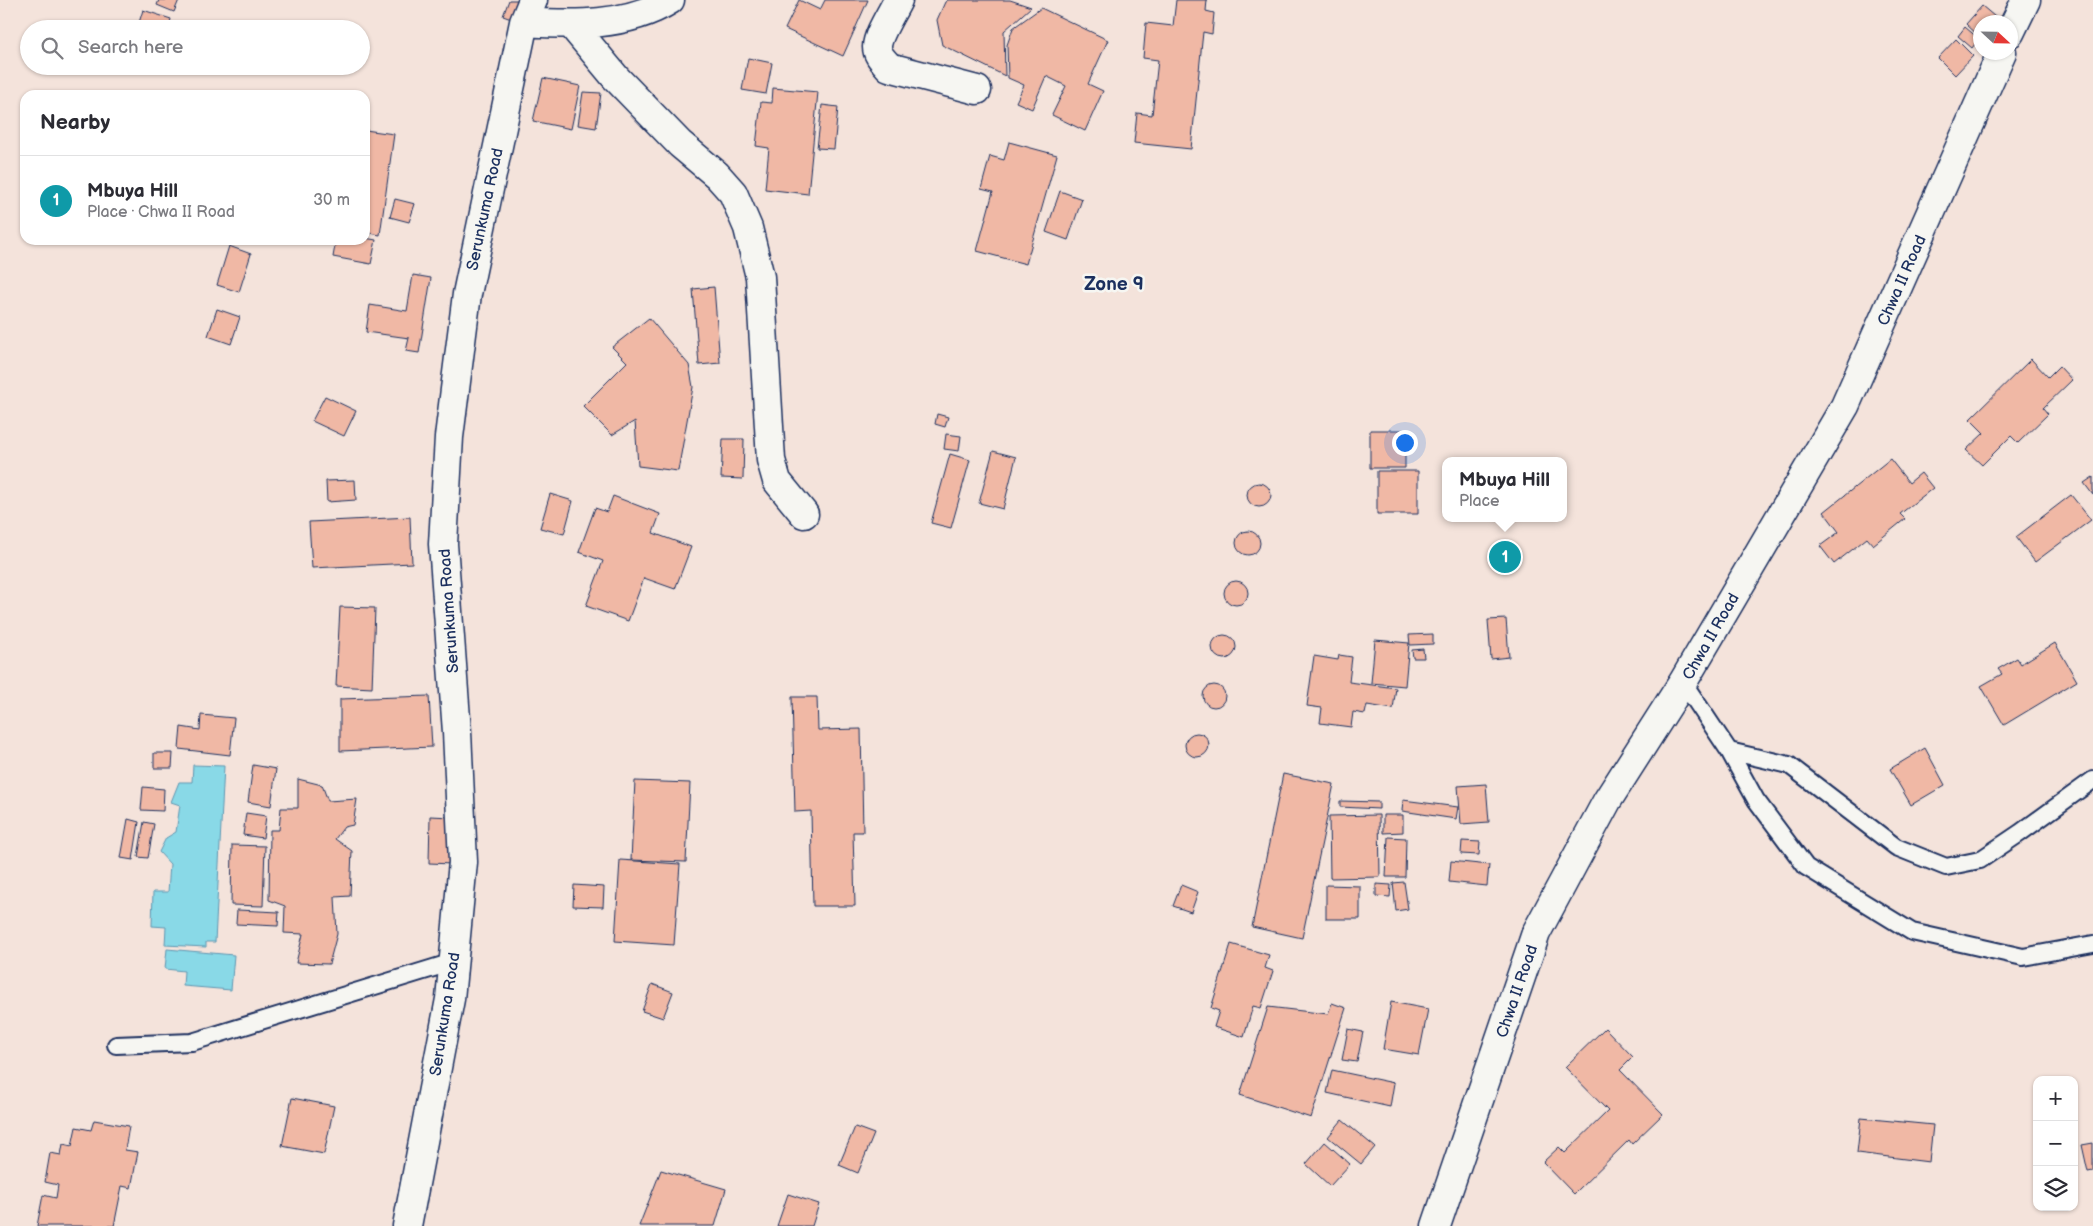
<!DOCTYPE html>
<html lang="en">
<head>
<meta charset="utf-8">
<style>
	body { margin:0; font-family:"Balsamiq Sans",sans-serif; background:#f2f2f3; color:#2b2b33 }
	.controls { position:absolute; right:15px; bottom:15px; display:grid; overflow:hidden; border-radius:10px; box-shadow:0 1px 4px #0004 }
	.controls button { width:45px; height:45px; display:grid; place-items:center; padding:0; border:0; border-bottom:1px solid #e1e1e2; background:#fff; color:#2b2b33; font:25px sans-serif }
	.compass { position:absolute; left:1973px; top:15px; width:45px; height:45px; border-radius:50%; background:#fff; box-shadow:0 1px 4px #0004; rotate:112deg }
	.you { position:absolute; left:1404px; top:442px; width:18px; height:18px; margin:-12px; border:4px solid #fff; border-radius:50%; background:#1a73e8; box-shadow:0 0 0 8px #1a73e833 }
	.badge { display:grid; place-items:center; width:32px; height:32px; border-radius:50%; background:#db2777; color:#fff; font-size:16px; font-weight:700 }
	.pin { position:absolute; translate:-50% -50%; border:2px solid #fff; box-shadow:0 1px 5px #0006 }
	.popup { position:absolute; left:1442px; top:457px; width:125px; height:65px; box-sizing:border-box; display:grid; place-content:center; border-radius:10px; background:#fff; filter:drop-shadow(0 1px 4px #0005); font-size:16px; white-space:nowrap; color:#7c7c81 }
	.popup b { font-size:19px; color:#2b2b33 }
	.popup::after { content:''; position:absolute; left:50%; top:100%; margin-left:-10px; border:10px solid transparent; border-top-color:#fff }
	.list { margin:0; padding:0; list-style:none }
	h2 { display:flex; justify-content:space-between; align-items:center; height:65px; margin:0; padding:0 20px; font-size:21px }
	h2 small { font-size:16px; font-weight:400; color:#7c7c81 }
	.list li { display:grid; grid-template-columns:32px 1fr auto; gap:15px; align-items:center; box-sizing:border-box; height:90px; padding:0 20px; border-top:1px solid #e1e1e2 }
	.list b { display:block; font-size:19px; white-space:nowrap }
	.list p { margin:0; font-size:16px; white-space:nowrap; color:#7c7c81 }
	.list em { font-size:16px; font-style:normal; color:#7c7c81 }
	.icon { flex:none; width:28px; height:28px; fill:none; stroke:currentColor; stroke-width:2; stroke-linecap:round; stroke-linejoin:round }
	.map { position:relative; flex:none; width:2093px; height:1226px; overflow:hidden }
	.search { position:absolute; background:#fff; box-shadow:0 1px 4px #0004; left:20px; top:20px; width:350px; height:55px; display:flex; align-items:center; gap:12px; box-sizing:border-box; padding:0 18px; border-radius:28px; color:#7c7c81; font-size:19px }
	.panel { position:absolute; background:#fff; box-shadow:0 1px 4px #0004; left:20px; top:90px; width:350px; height:155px; border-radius:15px }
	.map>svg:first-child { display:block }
	.water { fill:#89d9e7; stroke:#5d95b0 }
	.building { fill:#f0b8a5; stroke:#1b2f5e }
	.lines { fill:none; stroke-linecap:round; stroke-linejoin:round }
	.service-casing { stroke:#1b2f5e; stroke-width:20 }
	.minor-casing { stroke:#1b2f5e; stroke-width:31 }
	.service { stroke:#f6f6f2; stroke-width:16 }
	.minor { stroke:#f6f6f2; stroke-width:28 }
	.labels { text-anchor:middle; stroke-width:5; stroke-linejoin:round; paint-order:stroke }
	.street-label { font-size:16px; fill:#1b2f5e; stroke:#f6f6f2 }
	.quarter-label { font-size:19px; font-weight:bold; fill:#1b2f5e; stroke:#f6f6f2 }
</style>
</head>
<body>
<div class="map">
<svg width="2093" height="1226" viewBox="0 0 2093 1226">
	<rect width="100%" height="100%" fill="#f4e3db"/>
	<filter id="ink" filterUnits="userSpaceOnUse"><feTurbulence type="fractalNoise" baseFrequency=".02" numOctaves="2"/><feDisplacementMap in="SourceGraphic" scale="10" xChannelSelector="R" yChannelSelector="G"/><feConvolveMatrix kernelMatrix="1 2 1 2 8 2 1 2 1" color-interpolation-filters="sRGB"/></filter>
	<g filter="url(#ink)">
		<path class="water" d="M193,765L224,766L215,942H206V947L165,945L166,927L152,926L153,892H168L170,864L159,852L166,838L176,832L180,805L171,802L179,782H192Z
			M167,949L234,955L231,990L183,986L184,971L165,969Z"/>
		<path class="building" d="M159,0H179L174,12L157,5Z
			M509,0H521L514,20L503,16Z
			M799,0L820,10L825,0H868L843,56L785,29Z
			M948,0H1010L1031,7L1004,31L1005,76L942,45L937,20L945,2Z
			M1176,0H1207L1206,11L1214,13L1212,34L1203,32L1191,149L1134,143L1137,113L1152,115L1158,60L1143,58L1146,23L1173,26Z
			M1982,6L2001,22H1980V37L1966,24Z
			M1041,8L1108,40L1088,84L1103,91L1085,131L1052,115L1066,86L1046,76L1032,109L1016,102L1024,85L1008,78L1007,45L1013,28Z
			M143,10L171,19L168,29H137Z
			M1965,27L1979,39L1972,48L1958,36Z
			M1956,39L1973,56L1955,75L1938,58Z
			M748,58L772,63L766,94L742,90Z
			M543,78L580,86L571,129L533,121Z
			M773,88L818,92L808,194L765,189L769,148L756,146L761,102L772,103Z
			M583,92L601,93L596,128L578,125Z
			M822,105L838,107L834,149L817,148Z
			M365,130L394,134L380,235L365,232Z
			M1009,142L1057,155L1026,264L977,251L993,192L981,189L990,156L1004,160Z
			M1060,191L1082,199L1068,240L1046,232Z
			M395,199L415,204L409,222L390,217Z
			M365,238L376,240L371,264L333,257L336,240H365Z
			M229,246L251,254L239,292L217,285Z
			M413,275L431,278L419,353L406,351L409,338L366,332L370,305L407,311Z
			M714,287L720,363L699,365L693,289Z
			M217,309L240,317L231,344L208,336Z
			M649,318L689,365L693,387L678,471L638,466L635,421L612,435L583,406L627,362L612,347Z
			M2031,359L2048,377L2059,366L2072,380L2043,408L2048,414L2018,443L2011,436L1982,465L1966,450L1984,433L1970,419Z
			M325,396L356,411L344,436L312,421Z
			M937,414L948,417L945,427L935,424Z
			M1370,430H1405V468H1370Z
			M946,434L961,436L959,451L944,449Z
			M723,439H744L743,479L721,478Z
			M993,451L1016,457L1003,509L979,503Z
			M950,454L970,460L951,528L931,523Z
			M1890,459L1909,483L1921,473L1933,488L1900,514L1905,519L1873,545L1867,538L1834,564L1820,546L1839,532L1824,512Z
			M1377,471H1418V514H1377Z
			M2093,477V495L2084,483Z
			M355,480L356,500L327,502L326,481Z
			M1247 495a12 12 0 1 1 24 0a12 12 0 1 1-24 0Z
			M550,494L573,501L564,534L540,528Z
			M2071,495L2091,520L2035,562L2016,537Z
			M613,496L660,514L653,533L691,547L675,589L644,578L628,621L586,606L603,561L579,552L595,508L607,512Z
			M410,517L412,563L312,568L309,522Z
			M1236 543a12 12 0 1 1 24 0a12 12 0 1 1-24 0Z
			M1224 593a12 12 0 1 1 24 0a12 12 0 1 1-24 0Z
			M340,607L375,608L372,688L336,686Z
			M1506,619L1509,657L1491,659L1488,620Z
			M1433,634V644L1410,645L1409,635Z
			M1212 647a12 12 0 1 1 24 0a12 12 0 1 1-24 0Z
			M1375,640L1409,643L1405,686L1371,683Z
			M2055,643L2077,681L2004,725L1981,686L2002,674L1998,669L2017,658L2021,664Z
			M1423,649L1424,658H1413L1412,650Z
			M1339,655L1352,657L1349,682L1396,688L1393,709L1367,705L1365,714L1353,712L1351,727L1320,723L1322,708L1307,706L1314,656L1338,660Z
			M1203 696a11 11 0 1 1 22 0a11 11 0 1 1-22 0Z
			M429,696L432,747L340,751V699Z
			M792,697H817L818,730L861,729L863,832H853L855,906H813L811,811L795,812Z
			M201,715L234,718L230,755L179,749L181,727L200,730Z
			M1185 745a12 12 0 1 1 24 0a12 12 0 1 1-24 0Z
			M1925,748L1945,785L1911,805L1890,769Z
			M154,753H173L172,768H154Z
			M253,765L276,769L271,806L248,802Z
			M1283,774L1334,784L1302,938L1252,927Z
			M298,779L322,785L328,801L357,799L353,825L344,827L335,839L352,851L350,896L335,897L337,934L329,964L296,963L303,934L284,933L285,906L269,900L270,830H279L281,808H298Z
			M635,781L690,783L686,862L631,860Z
			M1486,784L1489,822L1461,824L1458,786Z
			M143,787L164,789L163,811L141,810Z
			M1403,800L1458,807L1456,819L1402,811Z
			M1340,801L1379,802V809L1340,807Z
			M246,813L266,816L263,838L243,835Z
			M1379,815L1380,877L1330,878L1329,816Z
			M1383,815H1403V832L1383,833Z
			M430,816L452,817V864L429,863Z
			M128,819L139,822L133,860L121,858Z
			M144,822L154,824L148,858L138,857Z
			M1388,837L1406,838L1405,877H1386Z
			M1462,841L1480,842L1479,855L1461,854Z
			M232,845L265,846L263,906L231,905Z
			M620,860L680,864L674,945L615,941Z
			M1451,861L1489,865L1487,886L1449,882Z
			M1404,882L1408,909L1396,911L1393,883Z
			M1376,884L1391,885L1390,897L1376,896Z
			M574,885L604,887L603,907L573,906Z
			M1181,885L1198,892L1191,912L1173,906Z
			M1326,885L1360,886V919H1326Z
			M237,910L279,912L278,926L236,924Z
			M1231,944L1269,955L1265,968L1273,971L1261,1008L1253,1006L1244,1037L1214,1027L1219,1011L1211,1008Z
			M652,984L673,992L663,1018L642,1011Z
			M1391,1002L1428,1009L1419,1055L1383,1049Z
			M1332,1003L1346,1008L1311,1118L1240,1095L1268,1007L1328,1014Z
			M1605,1028L1633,1057L1620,1070L1663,1114L1632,1144L1629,1140L1574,1194L1543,1162L1559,1147L1565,1153L1608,1111L1565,1067Z
			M1348,1029L1363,1032L1357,1062L1342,1060Z
			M1332,1070L1394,1083L1390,1107L1327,1093Z
			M292,1098L334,1106L324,1154L282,1146Z
			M1861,1118L1933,1125L1929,1162L1857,1153Z
			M94,1120L129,1126L125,1150L138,1152L131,1188L122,1186L114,1226H37L43,1195L56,1198L58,1185L45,1182L50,1153L61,1155L63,1144L72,1146L76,1127L91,1130Z
			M1342,1120L1375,1147L1361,1164L1328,1137Z
			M855,1127L874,1134L858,1173L839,1165Z
			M1325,1142L1350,1164L1330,1186L1306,1164Z
			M2093,1143V1171L2088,1172L2082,1145Z
			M661,1170L726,1189L715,1226H639Z
			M788,1194L819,1204L812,1226H777Z"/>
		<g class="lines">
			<g class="service-casing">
				<path id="service" d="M1683,682L1729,751L1756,800L1806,867L1912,932L2023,957L2093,944
					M1729,751L1789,765L1896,847L1946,867L1980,860L2020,833L2093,780
					M116,1045L192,1042L453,962"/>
			</g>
			<g class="minor-casing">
				<path id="minor" d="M898,0C893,11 877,35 877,47C877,55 884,61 889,67L977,90
					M524,22C572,25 627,27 670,0
					M572,25L616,78L680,144L717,175L733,193L748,228L760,277L771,460L777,481L804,514
					M2010,33L2026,0
					M407,1226L450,999L463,862L457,732L443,544L449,437L467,294L524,22L533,0
					M1436,1226L1536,933L1607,801L1683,682L1845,406L2002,52"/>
			</g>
			<use href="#service" class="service"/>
			<use href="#minor" class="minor"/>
		</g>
	</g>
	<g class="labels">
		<g class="street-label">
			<text transform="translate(484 209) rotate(-78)" y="6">Serunkuma Road</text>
			<text transform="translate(1901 280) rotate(-66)" y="6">Chwa II Road</text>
			<text transform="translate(448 611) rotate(-94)" y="6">Serunkuma Road</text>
			<text transform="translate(1710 636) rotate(-60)" y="6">Chwa II Road</text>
			<text transform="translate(1516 991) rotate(-71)" y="6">Chwa II Road</text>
			<text transform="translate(444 1014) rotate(-81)" y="6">Serunkuma Road</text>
		</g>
		<g class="quarter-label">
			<text x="1114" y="290">Zone 9</text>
		</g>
	</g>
</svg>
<div class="controls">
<button>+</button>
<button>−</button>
<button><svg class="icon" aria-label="layers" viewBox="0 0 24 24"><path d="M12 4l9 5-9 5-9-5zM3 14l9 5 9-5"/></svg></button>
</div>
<svg class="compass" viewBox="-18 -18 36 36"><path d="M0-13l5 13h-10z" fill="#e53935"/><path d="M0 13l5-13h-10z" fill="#7c7c81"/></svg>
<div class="you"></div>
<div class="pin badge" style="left:1505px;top:557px;background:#0f9aa8">1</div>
<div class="popup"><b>Mbuya Hill</b>Place</div>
<div class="search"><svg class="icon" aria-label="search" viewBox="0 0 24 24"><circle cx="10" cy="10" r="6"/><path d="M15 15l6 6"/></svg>Search here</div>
<section class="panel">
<h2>Nearby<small></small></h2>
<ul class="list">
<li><span class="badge" style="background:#0f9aa8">1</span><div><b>Mbuya Hill</b><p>Place · Chwa II Road</p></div><em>30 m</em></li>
</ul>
</section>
</div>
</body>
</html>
